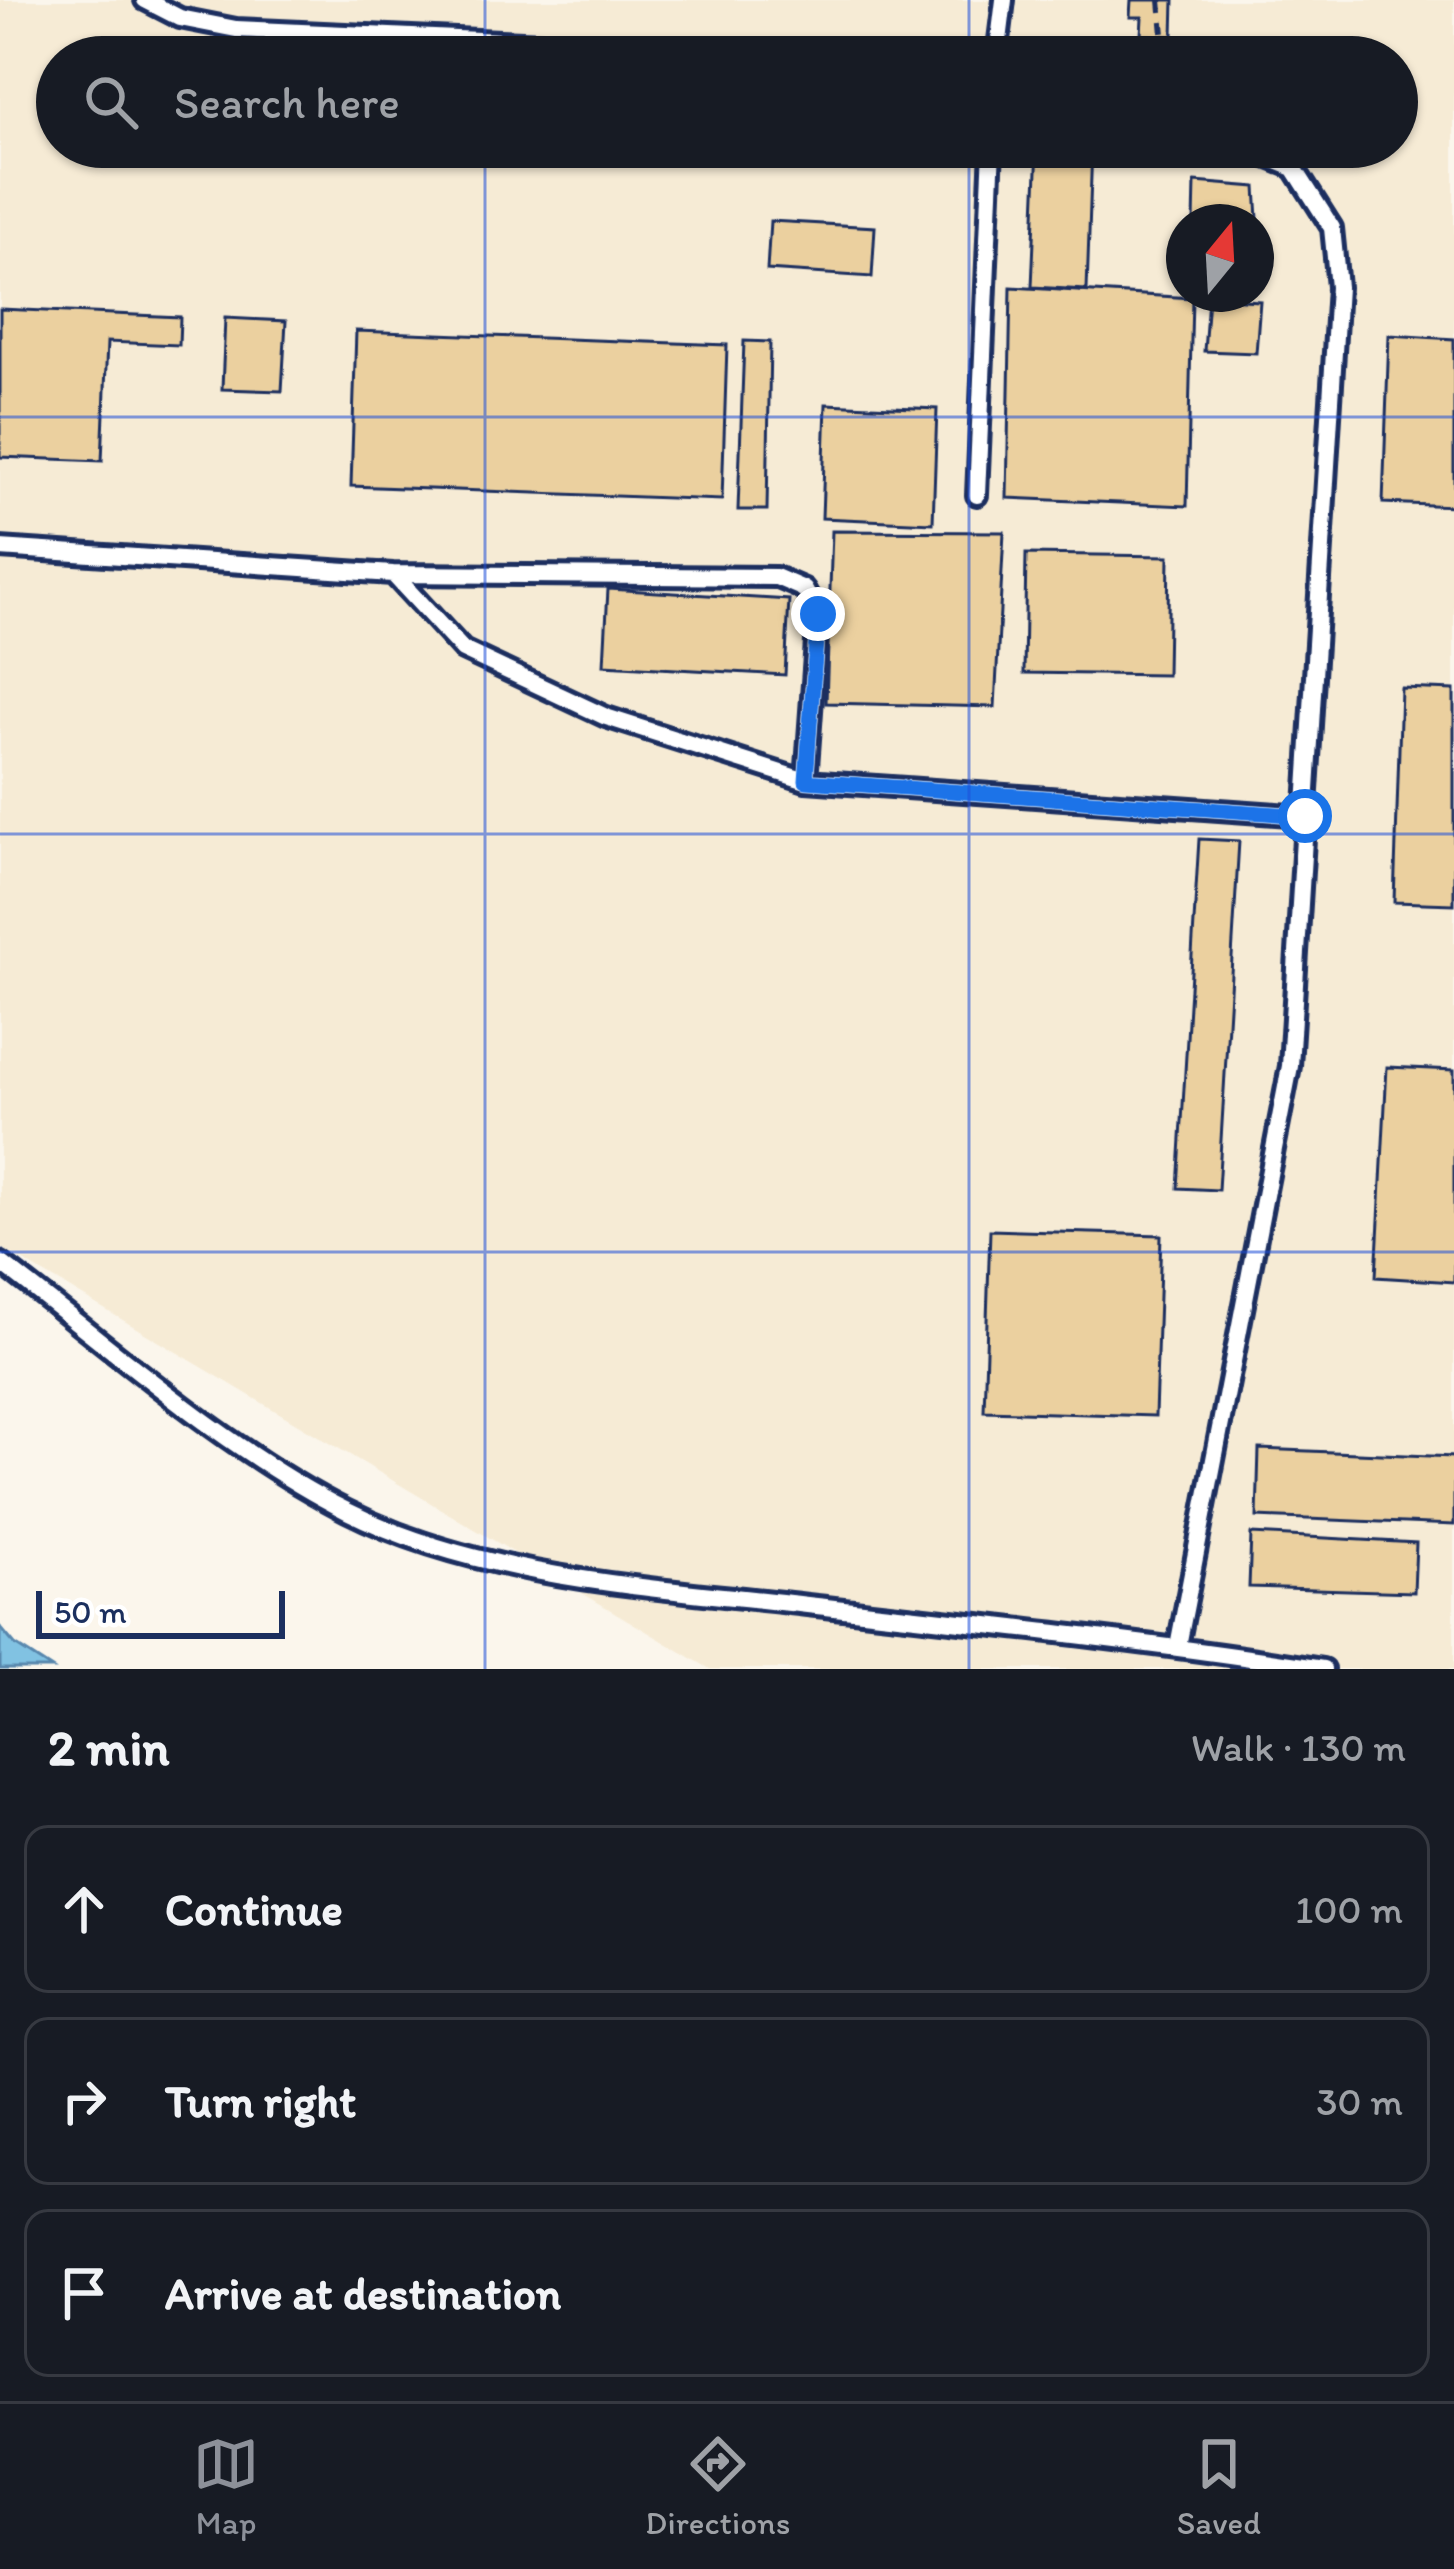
<!DOCTYPE html>
<html lang="en">
<head>
<meta charset="utf-8">
<style>
	body { margin:0; font-family:Itim,sans-serif; background:#20242c; color:#f1f3f6 }
	.compass { position:absolute; left:1166px; top:204px; width:108px; height:108px; border-radius:50%; background:#171b24; box-shadow:0 3px 9px #0004; rotate:18deg }
	.scale { position:absolute; left:36px; bottom:30px; width:249px; box-sizing:border-box; padding-left:12px; border:6px solid #1b2f5e; border-top:0; font-size:33px; line-height:42px; white-space:nowrap; color:#1b2f5e; -webkit-text-stroke:9px #fff; paint-order:stroke }
	.stop { position:absolute; width:36px; height:36px; margin:-27px; border:9px solid #1a73e8; border-radius:50%; background:#fff }
	.stop.end { background:#1a73e8; border-color:#fff; box-shadow:0 3px 12px #0008 }
	.list { margin:0; padding:0; list-style:none }
	h2 { display:flex; justify-content:space-between; align-items:center; height:156px; margin:0; padding:0 48px; font-size:51px }
	h2 small { font-size:39px; font-weight:400; color:#9ea1a6 }
	.list li { display:grid; grid-template-columns:78px 1fr auto; gap:36px; align-items:center; box-sizing:border-box; height:168px; margin:0 24px 24px; padding:0 24px; border:3px solid #363941; border-radius:24px }
	.list b { display:block; font-size:45px; white-space:nowrap }
	.list em { font-size:39px; font-style:normal; color:#9ea1a6 }
	.icon { flex:none; width:66px; height:66px; fill:none; stroke:currentColor; stroke-width:2; stroke-linecap:round; stroke-linejoin:round }
	.map { position:relative; flex:none; width:1454px; height:1669px; overflow:hidden }
	.search { position:absolute; background:#171b24; box-shadow:0 3px 9px #0004; left:36px; right:36px; top:36px; height:132px; display:flex; align-items:center; gap:30px; box-sizing:border-box; padding:0 42px; border-radius:66px; color:#9ea1a6; font-size:45px }
	.sheet { height:732px; background:#171b24 }
	nav { display:flex; justify-content:space-around; align-items:center; box-sizing:border-box; height:168px; border-top:3px solid #363941; background:#171b24; font-size:33px; color:#9ea1a6 }
	nav a { display:grid; justify-items:center; gap:6px }
	nav .on { color:#8c9099 }
	.map>svg:first-child { display:block }
	.built { fill:#f6ebd5; fill-rule:evenodd }
	.water { fill:#81c2e2; stroke:#5887ad; stroke-width:3 }
	.building { fill:#ebd09f; stroke:#1b2f5e; stroke-width:3 }
	.lines { fill:none; stroke-linecap:round; stroke-linejoin:round }
	.lane-casing { stroke:#1b2f5e; stroke-width:26 }
	.path { stroke:#1b2f5e; stroke-width:6; stroke-dasharray:12 9; stroke-linecap:butt }
	.lane { stroke:#fff; stroke-width:16 }
	.route { stroke:#1a73e8; stroke-width:15 }
	.grid { fill:none; stroke:#1d4ed8; stroke-width:3; stroke-opacity:0.55 }
</style>
</head>
<body>
<div class="map">
<svg width="1454" height="1669" viewBox="0 0 1454 1669">
	<rect width="100%" height="100%" fill="#fbf6ec"/>
	<filter id="ink" filterUnits="userSpaceOnUse"><feTurbulence type="fractalNoise" baseFrequency=".00833" numOctaves="2"/><feDisplacementMap in="SourceGraphic" scale="24" xChannelSelector="R" yChannelSelector="G"/><feConvolveMatrix kernelMatrix="1 2 1 2 8 2 1 2 1" color-interpolation-filters="sRGB"/></filter>
	<g filter="url(#ink)">
		<path class="built" d="M0,0H1454V1669H710L0,1247ZM57,57H1397V147H57ZM1184,222H1256V294H1184Z"/>
		<path class="water" d="M0,1627L15,1645L52,1669H0Z"/>
		<path class="building" d="M1131,0H1174L1173,36L1141,35L1142,17H1130Z
			M121,42L220,46L219,57H121Z
			M1038,147H1092L1087,290L1032,287Z
			M1195,182L1256,187L1262,284H1256V222H1194Z
			M770,221L875,227L872,277L767,270Z
			M1011,287L1192,298L1187,506L1007,498Z
			M1208,298L1260,301L1256,353L1204,351Z
			M0,309L180,317L179,345L107,342L102,461L0,457Z
			M225,318L286,321L282,391L222,389Z
			M356,331L727,345L722,500L351,486Z
			M1389,335L1454,339V506L1383,503Z
			M744,341L770,342L767,510H738Z
			M826,404L937,409L933,523L822,518Z
			M832,531L1004,532L995,707L826,703Z
			M1026,554L1169,556L1167,675L1024,673Z
			M608,589L789,600L785,675L604,665Z
			M1401,688L1454,690V904L1394,902Z
			M1199,839L1239,841L1218,1190L1178,1188Z
			M1387,1067L1454,1070V1282L1376,1277Z
			M990,1230L1161,1235L1155,1416L984,1411Z
			M1259,1449L1454,1457V1525L1257,1517Z
			M1251,1534L1416,1543L1414,1592L1249,1587Z"/>
		<g class="lines">
			<g class="lane-casing">
				<path id="lane" d="M145,0L180,18L236,29L851,57
					M997,57L1004,0
					M977,495L992,147
					M0,548L393,574L776,577L804,589L818,614L806,781L1305,816
					M393,574L463,650L606,717L806,781
					M0,1262C107,1344 227,1451 347,1511C480,1578 645,1587 790,1603C969,1623 1146,1641 1323,1669
					M1178,1646L1290,1066L1338,287L1332,228L1294,168L1242,147"/>
			</g>
			<path class="path" d="M1160,0L1165,57"/>
			<use href="#lane" class="lane"/>
		</g>
	</g>
	<g class="lines" filter="url(#ink)">
		<path class="route" d="M818,614L806,781L1305,816"/>
	</g>
	<path class="grid" d="M485,0V57M969,0V57M485,147V1669M969,147V1669M0,417H1454M0,834H1454M0,1252H1454"/>
</svg>
<svg class="compass" viewBox="-18 -18 36 36"><path d="M0-13l5 13h-10z" fill="#e53935"/><path d="M0 13l5-13h-10z" fill="#9ea1a6"/></svg>
<div class="scale">50 m</div>
<div class="stop" style="left:1305px;top:816px"></div>
<div class="stop end" style="left:818px;top:614px"></div>
<div class="search"><svg class="icon" aria-label="search" viewBox="0 0 24 24"><circle cx="10" cy="10" r="6"/><path d="M15 15l6 6"/></svg>Search here</div>
</div>
<section class="sheet">
<h2>2 min<small>Walk · 130 m</small></h2>
<ul class="list">
<li><svg class="icon" aria-label="ahead" viewBox="0 0 24 24"><path d="M12 20V5M6 11l6-6 6 6"/></svg><div><b>Continue</b></div><em>100 m</em></li>
<li><svg class="icon" aria-label="right" viewBox="0 0 24 24"><path d="M7 20v-9h11M14 6l5 5-5 5"/></svg><div><b>Turn right</b></div><em>30 m</em></li>
<li><svg class="icon" aria-label="arrive" viewBox="0 0 24 24"><path d="M6 21V4h12l-3 4 3 4H6"/></svg><div><b>Arrive at destination</b></div></li>
</ul>
</section>
<nav>
<a class="on"><svg class="icon" aria-label="map" viewBox="0 0 24 24"><path d="M3 6l6-2 6 2 6-2v14l-6 2-6-2-6 2zM9 4v14M15 6v14"/></svg>Map</a>
<a><svg class="icon" aria-label="directions" viewBox="0 0 24 24"><path d="M12 3l9 9-9 9-9-9zM9 14v-3h6M13 9l2 2-2 2"/></svg>Directions</a>
<a><svg class="icon" aria-label="saved" viewBox="0 0 24 24"><path d="M7 4h10v16l-5-4-5 4z"/></svg>Saved</a>
</nav>
</body>
</html>
